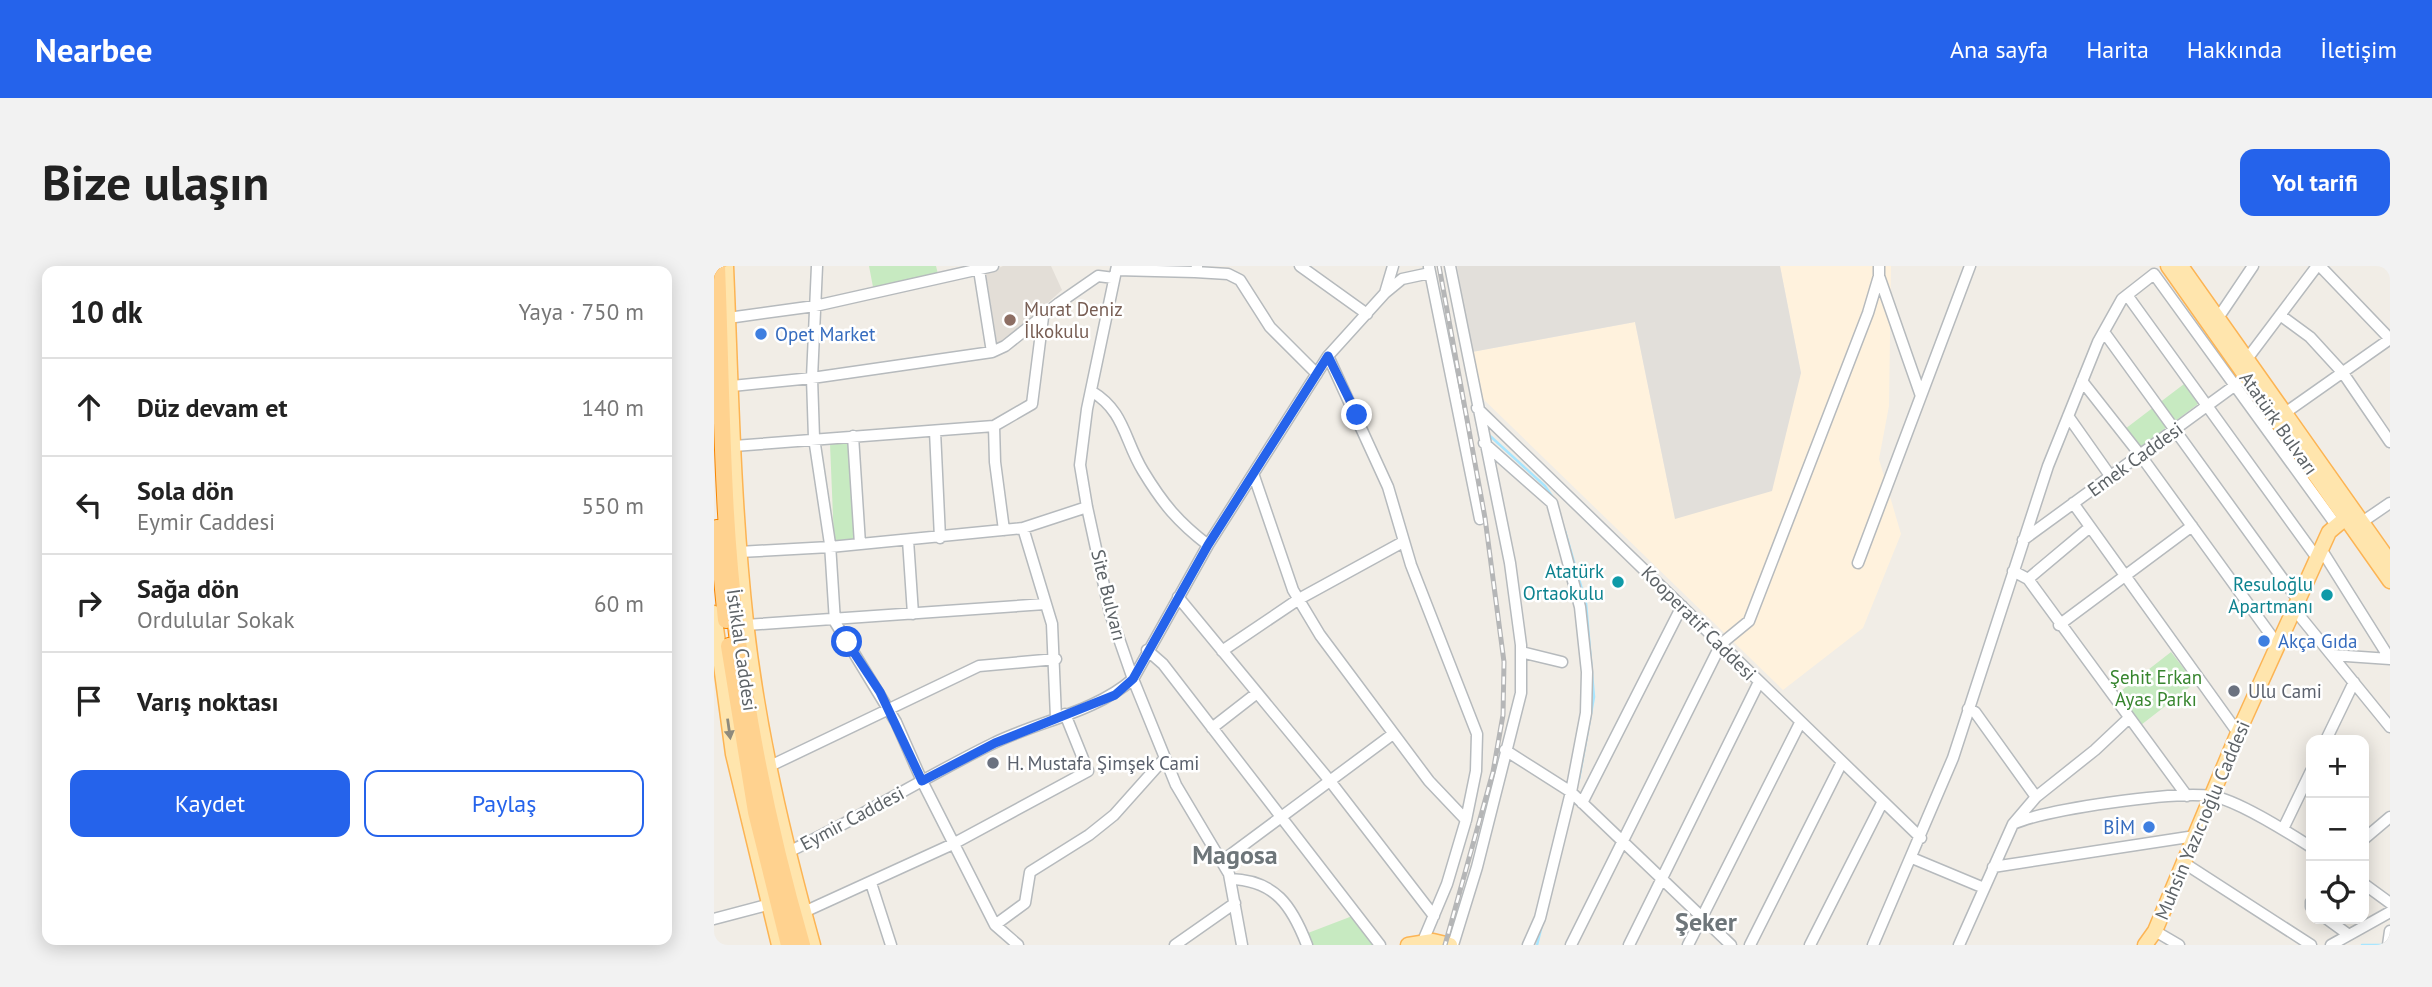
<!DOCTYPE html>
<html lang="tr">
<head>
<meta charset="utf-8">
<style>
	body { margin:0; font-family:"PT Sans",sans-serif; background:#f2f2f2; color:#222 }
	.controls { position:absolute; right:21px; bottom:21px; display:grid; overflow:hidden; border-radius:14px; box-shadow:0 4px 18px #0003 }
	.controls button { width:63px; height:63px; display:grid; place-items:center; padding:0; border:0; border-bottom:2px solid #e0e0e0; background:#fff; color:#222; font:35px sans-serif }
	.stop { position:absolute; width:21px; height:21px; margin:-16px; border:5px solid #2563eb; border-radius:50%; background:#fff }
	.stop.end { background:#2563eb; border-color:#fff; box-shadow:0 2px 7px #0008 }
	.list { margin:0; padding:0; list-style:none }
	h2 { display:flex; justify-content:space-between; align-items:center; height:91px; margin:0; padding:0 28px; font-size:30px }
	h2 small { font-size:23px; font-weight:400; color:#767676 }
	.list li { display:grid; grid-template-columns:46px 1fr auto; gap:21px; align-items:center; box-sizing:border-box; height:98px; padding:0 28px; border-top:2px solid #e0e0e0 }
	.list b { display:block; font-size:26px; white-space:nowrap }
	.list p { margin:0; font-size:23px; white-space:nowrap; color:#767676 }
	.list em { font-size:23px; font-style:normal; color:#767676 }
	.actions { display:flex; gap:14px; padding:21px 28px }
	.actions a { flex:1; padding:16px 0; border:2px solid #2563eb; border-radius:14px; text-align:center; font-size:24px; color:#2563eb }
	.actions .main { background:#2563eb; color:#fff }
	.icon { flex:none; width:38px; height:38px; fill:none; stroke:currentColor; stroke-width:2; stroke-linecap:round; stroke-linejoin:round }
	.map { position:relative; flex:none; width:1676px; height:679px; overflow:hidden; border-radius:14px }
	header { display:flex; align-items:center; gap:42px; box-sizing:border-box; height:98px; padding:0 35px; background:#2563eb; color:#fff }
	header strong { font-size:33px }
	nav { display:flex; gap:38px; margin-inline-start:auto; font-size:24px }
	.intro { display:flex; align-items:center; justify-content:space-between; box-sizing:border-box; height:168px; padding:0 42px }
	h1 { margin:0; font-size:49px }
	.button { padding:18px 32px; border-radius:14px; background:#2563eb; color:#fff; font-size:24px; font-weight:700 }
	main { display:flex; gap:42px; padding:0 42px }
	aside { flex:1; background:#fff; border-radius:14px; box-shadow:0 4px 18px #0003 }
	.map>svg:first-child { display:block }
	.commercial { fill:#fff2dd }
	.industrial { fill:#e2dfda }
	.education { fill:#e3ded7 }
	.green { fill:#c7eac1 }
	.lines { fill:none; stroke-linecap:round; stroke-linejoin:round }
	.stream { stroke:#a8e6ff; stroke-width:2.5 }
	.minor-casing { stroke:#b6babd; stroke-width:13 }
	.major-casing { stroke:#fcb454; stroke-width:17 }
	.highway-casing { stroke:#f78500; stroke-width:18 }
	.minor { stroke:#fff; stroke-width:10 }
	.major { stroke:#ffe5ad; stroke-width:14 }
	.highway { stroke:#ffd28f; stroke-width:16 }
	.rail-casing { stroke:#b5b6b7; stroke-width:5 }
	.rail { stroke:#fff; stroke-width:2.5; stroke-dasharray:8; stroke-linecap:butt }
	.oneway { fill:#8e8a7c }
	.route { stroke:#2563eb; stroke-width:9 }
	.education-dot { fill:#8d6e63; stroke:#fff; stroke-width:2.5 }
	.shop-dot { fill:#3f7fe0; stroke:#fff; stroke-width:2.5 }
	.culture-dot { fill:#0f9aa8; stroke:#fff; stroke-width:2.5 }
	.worship-dot { fill:#6b7280; stroke:#fff; stroke-width:2.5 }
	.labels { text-anchor:middle; stroke-width:5; stroke-linejoin:round; paint-order:stroke }
	.education-label { font-size:19px; fill:#785e54; stroke:#fff; text-anchor:start }
	.shop-label { font-size:19px; fill:#366cbe; stroke:#fff; text-anchor:start }
	.street-label { font-size:19px; fill:#5d6367; stroke:#fff }
	.culture-label { font-size:19px; fill:#0d838f; stroke:#fff; text-anchor:end }
	.park-label { font-size:19px; fill:#37852e; stroke:#fff }
	.worship-label { font-size:19px; fill:#5b616d; stroke:#fff; text-anchor:start }
	.district-label { font-size:26px; font-weight:bold; fill:#6e767a; stroke:#fff }
</style>
</head>
<body>
<header>
<strong>Nearbee</strong>
<nav><a>Ana sayfa</a><a>Harita</a><a>Hakkında</a><a>İletişim</a></nav>
</header>
<div class="intro"><h1>Bize ulaşın</h1><a class="button">Yol tarifi</a></div>
<main>
<aside>
<h2>10 dk<small>Yaya · 750 m</small></h2>
<ul class="list">
<li><svg class="icon" aria-label="ahead" viewBox="0 0 24 24"><path d="M12 20V5M6 11l6-6 6 6"/></svg><div><b>Düz devam et</b></div><em>140 m</em></li>
<li><svg class="icon" aria-label="left" viewBox="0 0 24 24"><path d="M17 20v-9H6M10 6l-5 5 5 5"/></svg><div><b>Sola dön</b><p>Eymir Caddesi</p></div><em>550 m</em></li>
<li><svg class="icon" aria-label="right" viewBox="0 0 24 24"><path d="M7 20v-9h11M14 6l5 5-5 5"/></svg><div><b>Sağa dön</b><p>Ordulular Sokak</p></div><em>60 m</em></li>
<li><svg class="icon" aria-label="arrive" viewBox="0 0 24 24"><path d="M6 21V4h12l-3 4 3 4H6"/></svg><div><b>Varış noktası</b></div></li>
</ul>
<div class="actions"><a class="main">Kaydet</a><a>Paylaş</a></div>
</aside>
<div class="map">
<svg width="1676" height="679" viewBox="0 0 1676 679">
	<rect width="100%" height="100%" fill="#f1ede6"/>
	<path class="commercial" d="M1066,0H1177L1175,140L1165,193L1187,268L1149,362L1069,424L765,129L758,86L921,56L961,252L1087,107Z"/>
	<path class="industrial" d="M743,0H1066L1087,107L1058,225L961,253L921,56L758,86Z"/>
	<path class="education" d="M289,0H337L348,24L287,79L283,78L272,8Z"/>
	<path class="green" d="M155,0H222L224,8L159,21Z
		M1470,118L1484,138L1425,182L1411,163Z
		M137,177L142,274L120,275L116,178Z
		M1457,386L1481,417L1427,459L1403,428Z
		M641,649L659,679H598L594,667Z"/>
	<g class="lines">
		<path class="stream" d="M775,169L831,220L840,233
			M851,265L872,337L880,431L865,513
			M823,679L828,659
			M1648,679H1669"/>
		<g class="minor-casing">
			<path id="minor" d="M103,0L98,112L100,172L116,278L121,356L182,456L208,515L281,659L304,679
				M403,0L373,143L366,199L373,241L396,347L419,413L462,519L515,608L528,679
				M586,0L653,48
				M736,0L796,297L807,379V427L763,601L739,679
				M1606,0L1676,73
				M715,1L766,253
				M265,4L278,86
				M402,4L481,6L483,1
				M481,6L514,8L526,14L556,61L603,108
				M1165,10L1207,130
				M671,27L679,0
				M1413,29L1603,292
				M1566,49L1596,71L1629,107L1676,176
				M14,52L101,40L279,0
				M1504,52L1539,0
				M1390,66L1584,334
				M614,90L674,221L697,299L763,468L762,505L752,554L733,618L709,675
				M1533,93L1603,0
				M1368,115L1427,190L1564,379
				M18,120L98,112L278,86L291,80L345,37L384,10L400,12
				M377,125C411,145 410,174 429,205C449,238 464,256 494,279
				M763,142L1207,572
				M1571,147L1676,73
				M1354,150L1397,211
				M221,165L226,272
				M139,170L146,278
				M770,177L838,237L866,341L873,406L872,447L857,526L826,652L814,679
				M20,180L280,160
				M540,210L579,324L606,369L715,515L752,554
				M1359,237L1524,467
				M1648,256L1676,237
				M309,262L338,358L342,452
				M290,264L281,196L280,160L318,138L329,51
				M194,274L199,348
				M1309,274L1527,115
				M1607,283L1676,393
				M25,286L116,281L309,262L373,241
				M1144,297L1256,0
				M1299,305L1314,313L1473,530
				M1314,313L1376,261
				M464,331L616,515L720,650
				M1580,343L1676,461
				M32,359L331,338
				M1345,359L1478,260
				M433,384L449,398L666,679
				M508,385L585,333L689,276
				M807,386L848,396
				M1618,389L1676,393
				M1254,443L1261,446L1322,531
				M498,462L543,427
				M1612,474L1640,416
				M791,484L857,526L1017,679
				M56,500L265,400L342,393
				M868,537L968,340
				M1299,558C1333,543 1460,525 1497,530C1522,533 1575,567 1597,581
				M1569,563L1597,505
				M1650,573L1676,551
				M74,586C144,553 209,512 278,478C324,455 380,447 419,413L494,279L614,90L671,27L688,13L716,7
				M1198,592L1270,622
				M508,595L679,468
				M1470,597L1597,679
				M1279,601L1481,570
				M516,613C561,614 578,640 593,679
				M157,617L177,679
				M1650,618L1676,637
				M1597,636V641
				M90,646L239,578L374,505L351,448
				M0,653L53,639
				M1613,653L1635,669
				M281,659L311,637L316,606L375,569L400,549L450,493
				M1441,665L1465,679
				M461,679L521,637
				M857,679L1007,378L1035,355L1154,47L1165,10V0
				M915,679L1045,416
				M974,679L1086,457
				M1036,679L1127,498
				M1096,679L1168,537
				M1159,679L1239,492L1334,200L1384,76L1408,33L1440,8L1622,259
				M1245,679L1299,558L1322,531L1381,484L1415,452
				M1617,679L1676,646
				M1674,679L1676,665"/>
		</g>
		<g class="major-casing">
			<path id="major" d="M12,0C17,119 19,238 32,356C44,465 70,574 99,679
				M1454,0L1676,315
				M1467,0L1676,296
				M0,347L19,488L65,679
				M694,679L719,675L736,679
				M1431,679L1441,665L1524,467L1615,266L1640,245"/>
		</g>
		<g class="highway-casing">
			<path id="highway" d="M3,0C6,76 7,153 11,229C18,380 46,534 88,679
				M3,262L12,354
				M15,380L42,546L75,679"/>
		</g>
		<use href="#minor" class="minor"/>
		<use href="#major" class="major"/>
		<use href="#highway" class="highway"/>
		<g class="rail-casing">
			<path id="rail" d="M725,0L771,252L790,396L789,449L779,506L731,679"/>
		</g>
		<use href="#rail" class="rail"/>
	</g>
	<defs><path id="oneway-solid" d="M-6-.8H1V-3.2L6.5 0L1 3.2V.8H-6Z" transform="scale(1.75)"/></defs>
	<use class="oneway" href="#oneway-solid" transform="translate(15 463) rotate(82)"/>
	<g class="lines">
		<path class="route" d="M133,376L166,426L208,515L281,477L401,429L419,413L494,279L614,90L643,149"/>
	</g>
	<circle class="education-dot" cx="296" cy="54" r="7"/>
	<g class="shop-dot">
		<circle cx="47" cy="68" r="7"/>
		<circle cx="1550" cy="375" r="7"/>
		<circle cx="1435" cy="561" r="7"/>
	</g>
	<g class="culture-dot">
		<circle cx="904" cy="316" r="7"/>
		<circle cx="1613" cy="329" r="7"/>
	</g>
	<g class="worship-dot">
		<circle cx="1520" cy="425" r="7"/>
		<circle cx="279" cy="497" r="7"/>
	</g>
	<g class="labels">
		<g class="education-label">
			<text x="310" y="50">Murat Deniz<tspan x="310" dy="22">İlkokulu</tspan></text>
		</g>
		<g class="shop-label">
			<text x="61" y="75">Opet Market</text>
			<text x="1564" y="382">Akça Gıda</text>
			<text x="1421" y="568" text-anchor="end">BİM</text>
		</g>
		<g class="street-label">
			<text transform="translate(1565 157) rotate(55)" y="7">Atatürk Bulvarı</text>
			<text transform="translate(1421 193) rotate(-36)" y="7">Emek Caddesi</text>
			<text transform="translate(395 329) rotate(76)" y="7">Site Bulvarı</text>
			<text transform="translate(985 357) rotate(45)" y="7">Kooperatif Caddesi</text>
			<text transform="translate(28 384) rotate(82)" y="7">İstiklal Caddesi</text>
			<text transform="translate(138 552) rotate(-28)" y="7">Eymir Caddesi</text>
			<text transform="translate(1488 554) rotate(-67)" y="7">Muhsin Yazıcıoğlu Caddesi</text>
		</g>
		<g class="culture-label">
			<text x="890" y="312">Atatürk<tspan x="890" dy="22">Ortaokulu</tspan></text>
			<text x="1599" y="325">Resuloğlu<tspan x="1599" dy="22">Apartmanı</tspan></text>
		</g>
		<g class="park-label">
			<text x="1442" y="418">Şehit Erkan<tspan x="1442" dy="22">Ayas Parkı</tspan></text>
		</g>
		<g class="worship-label">
			<text x="1534" y="432">Ulu Cami</text>
			<text x="293" y="504">H. Mustafa Şimşek Cami</text>
		</g>
		<g class="district-label">
			<text x="521" y="598">Magosa</text>
			<text x="992" y="665">Şeker</text>
		</g>
	</g>
</svg>
<div class="controls">
<button>+</button>
<button>−</button>
<button><svg class="icon" aria-label="locate" viewBox="0 0 24 24"><circle cx="12" cy="12" r="6"/><path d="M12 2v4M12 18v4M2 12h4M18 12h4"/></svg></button>
</div>
<div class="stop" style="left:133px;top:376px"></div>
<div class="stop end" style="left:643px;top:149px"></div>
</div>
</main>
</body>
</html>
